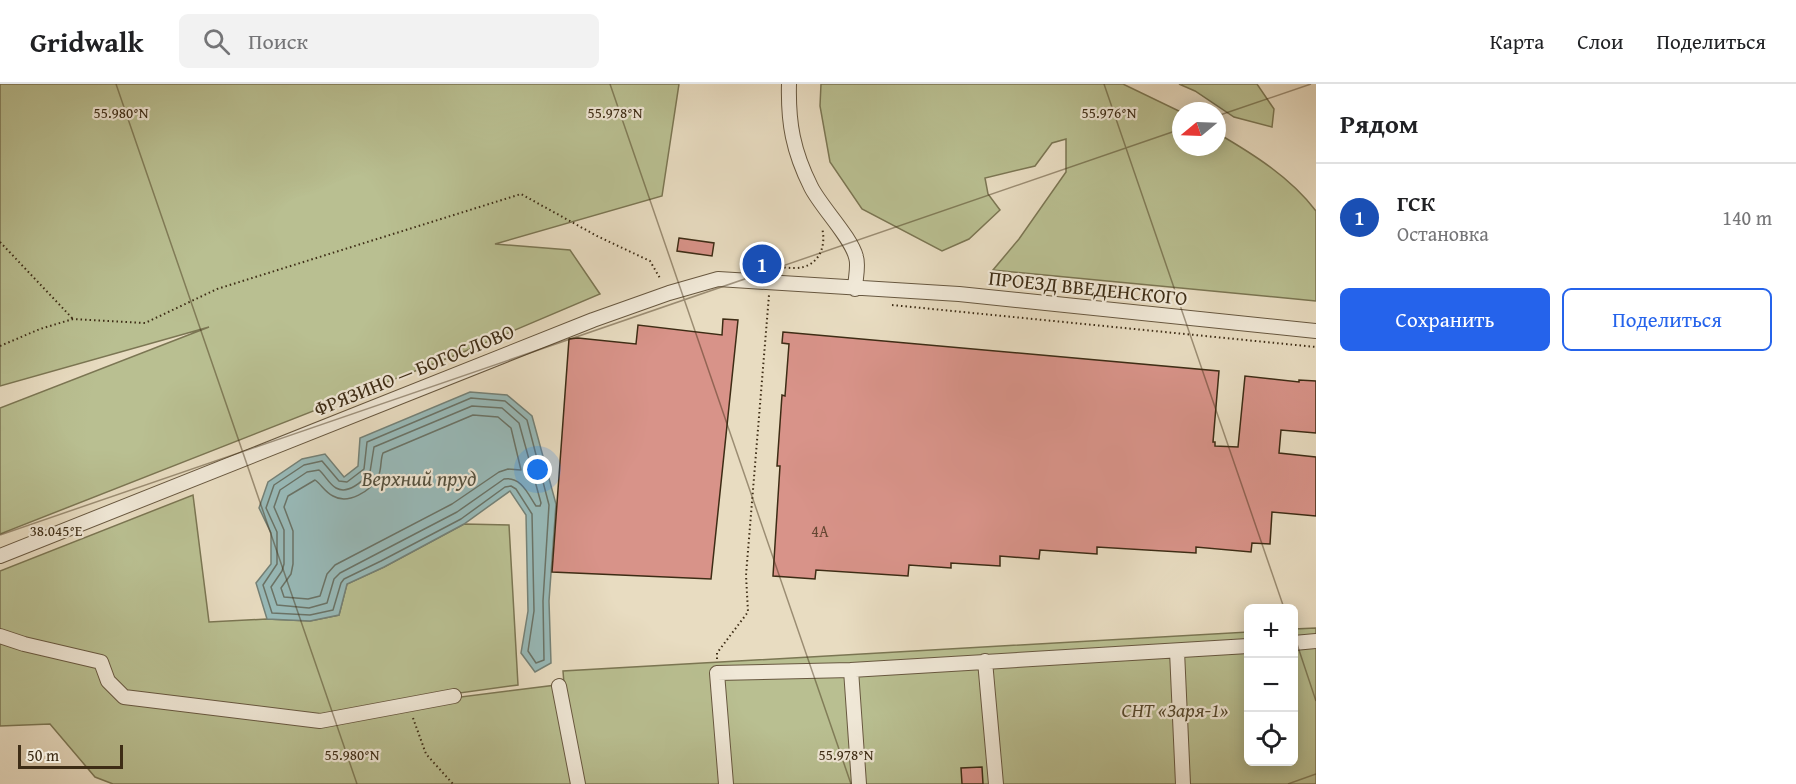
<!DOCTYPE html>
<html lang="ru">
<head>
<meta charset="utf-8">
<style>
	body { margin:0; font-family:"Gentium Book Plus",serif; background:#f2f2f2; color:#202124 }
	.controls { position:absolute; right:18px; bottom:18px; display:grid; overflow:hidden; border-radius:9px; box-shadow:0 3px 15px #0003 }
	.controls button { width:54px; height:54px; display:grid; place-items:center; padding:0; border:0; border-bottom:2px solid #e0e0e0; background:#fff; color:#202124; font:30px sans-serif }
	.compass { position:absolute; left:1172px; top:18px; width:54px; height:54px; border-radius:50%; background:#fff; box-shadow:0 3px 15px #0003; rotate:251deg }
	.scale { position:absolute; left:18px; bottom:15px; width:105px; box-sizing:border-box; padding-left:6px; border:3px solid #3d2c15; border-top:0; font-size:16px; line-height:21px; white-space:nowrap; color:#3d2c15; -webkit-text-stroke:4px #f0e8d7; paint-order:stroke }
	.you { position:absolute; left:538px; top:386px; width:21px; height:21px; margin:-15px; border:4px solid #fff; border-radius:50%; background:#1a73e8; box-shadow:0 0 0 9px #1a73e833 }
	.badge { display:grid; place-items:center; width:39px; height:39px; border-radius:50%; background:#2563eb; color:#fff; font-size:20px; font-weight:700 }
	.pin { position:absolute; translate:-50% -50%; border:3px solid #fff; box-shadow:0 2px 6px #0006 }
	.list { margin:0; padding:0; list-style:none }
	h2 { display:flex; justify-content:space-between; align-items:center; height:78px; margin:0; padding:0 24px; font-size:26px }
	h2 small { font-size:20px; font-weight:400; color:#757577 }
	.list li { display:grid; grid-template-columns:39px 1fr auto; gap:18px; align-items:center; box-sizing:border-box; height:108px; padding:0 24px; border-top:2px solid #e0e0e0 }
	.list b { display:block; font-size:22px; white-space:nowrap }
	.list p { margin:0; font-size:20px; white-space:nowrap; color:#757577 }
	.list em { font-size:20px; font-style:normal; color:#757577 }
	.actions { display:flex; gap:12px; padding:18px 24px }
	.actions a { flex:1; padding:14px 0; border:2px solid #2563eb; border-radius:9px; text-align:center; font-size:21px; color:#2563eb }
	.actions .main { background:#2563eb; color:#fff }
	.icon { flex:none; width:33px; height:33px; fill:none; stroke:currentColor; stroke-width:2; stroke-linecap:round; stroke-linejoin:round }
	.map { position:relative; flex:none; width:1316px; height:700px; overflow:hidden }
	header { display:flex; align-items:center; gap:36px; box-sizing:border-box; height:84px; padding:0 30px; background:#fff; border-bottom:2px solid #e0e0e0 }
	header strong { font-size:28px }
	nav { display:flex; gap:33px; margin-inline-start:auto; font-size:21px }
	.search { width:420px; height:54px; background:#f2f2f2; display:flex; align-items:center; gap:15px; box-sizing:border-box; padding:0 21px; border-radius:9px; color:#757577; font-size:22px }
	main { display:flex }
	aside { flex:1; background:#fff }
	.map>svg:first-child { display:block }
	.green { fill:#b9bf91; stroke:#7b7653; stroke-width:1.5 }
	.water { fill:#98bab9; stroke:#748177; stroke-width:1.5 }
	.lines { fill:none; stroke-linecap:round; stroke-linejoin:round }
	.shore { stroke:#6a7367; stroke-width:1.5 }
	.building { fill:#d89389; stroke:#3d2c15; stroke-width:1.5 }
	.minor-casing { stroke:#685840; stroke-width:16 }
	.path { stroke:#3d2c15; stroke-width:2; stroke-dasharray:1.5 3; stroke-linecap:butt }
	.minor { stroke:#f0e8d7; stroke-width:14 }
	.ticks { fill:none; stroke:#3d2c15; stroke-width:1.5; stroke-opacity:0.45 }
	.labels { text-anchor:middle; stroke-width:4.5; stroke-linejoin:round; paint-order:stroke }
	.number-label { font-size:16px; fill:#644632 }
	.street-label { font-size:20px; fill:#3d2c15; stroke:#f0e8d7 }
	.park-label { font-size:20px; font-style:italic; fill:#56492e; stroke:#f0e8d7 }
	.water-label { font-size:21px; font-style:italic; fill:#54503e; stroke:#f0e8d7 }
	.ticks-label { font-size:15px; text-anchor:middle; fill:#3d2c15; stroke:#f0e8d7; stroke-width:4.5; stroke-linejoin:round; paint-order:stroke }
</style>
</head>
<body>
<header>
<strong>Gridwalk</strong>
<div class="search"><svg class="icon" aria-label="search" viewBox="0 0 24 24"><circle cx="10" cy="10" r="6"/><path d="M15 15l6 6"/></svg>Поиск</div>
<nav><a>Карта</a><a>Слои</a><a>Поделиться</a></nav>
</header>
<main>
<div class="map">
<svg width="1316" height="700" viewBox="0 0 1316 700">
	<rect width="100%" height="100%" fill="#e8dcc1"/>
	<filter id="stains"><feTurbulence type="fractalNoise" baseFrequency=".00333" numOctaves="4"/><feColorMatrix values="0 0 0 0 .2 0 0 0 0 .09 0 0 0 0 .02 0 0 0 .5 -.17"/></filter>
	<radialGradient id="worn" r=".72"><stop offset=".6" stop-color="#630" stop-opacity="0"/><stop offset="1" stop-color="#630" stop-opacity=".3"/></radialGradient>
	<path class="green" d="M0,0H679L662,112L495,160L570,166L600,210L461,269L0,450V324L209,243L0,302Z
		M821,0H1123L1181,28V63H1217V49C1253,70 1290,93 1316,127V217L993,186L1019,155L1066,88V55L1052,59L1035,82L985,94L988,110L1000,126L969,155L942,167L862,125L830,78L820,22Z
		M1179,0H1257L1274,25L1272,43L1234,33L1195,7Z
		M193,411L209,538L267,535L310,537L339,531L347,500L384,483L464,440L509,441L518,601L459,609L461,613L564,600L563,587L1248,548V678H1294V545L1316,544V700H113L95,693L50,640L0,642V487Z"/>
	<path class="water" d="M470,308L507,311L532,332L556,420L549,517L551,579L535,588L521,569L528,527L526,431L510,407L464,440L384,483L347,500L339,531L310,537L267,535L256,499L271,480V449L259,424L268,398L302,375L325,370L344,393L358,382L360,354Z"/>
	<g class="lines">
		<path class="shore" d="M471,314L505,317L527,336L549,421L543,517L544,576L536,579L528,567L534,527L532,430L516,405L511,402L505,403L461,435L381,477L344,495L341,499L333,526L310,531L272,529L263,501L277,480V448L266,424L274,401L304,381L322,377L339,397L347,398L364,385L367,358Z
			M472,322L502,324L519,339L541,419L540,422H536C528,410 521,392 504,395L457,428L340,489L334,495L327,519L309,524L277,521L271,503L282,487L284,480V446L274,423L280,406L307,388L319,386C325,391 329,400 336,404C348,411 363,397 370,388L374,363Z
			M473,331L498,333L511,344L521,386L508,385L499,388L452,420L335,481L327,490L320,512L308,515L284,513L281,504L291,490L293,480V447L284,423L288,412L315,396C321,400 325,408 333,412C348,421 371,407 378,393C382,385 380,376 383,369Z"/>
	</g>
	<path class="building" d="M679,154L714,159L712,172L677,167Z
		M723,235L738,236L711,495L552,488L569,255L578,254L636,260L638,241L722,251Z
		M783,248L1219,287L1213,358H1215V362L1238,363L1245,292L1299,298V296L1316,297V349L1281,346L1279,369L1316,373V432L1272,428L1270,460L1252,459L1251,468L1196,463V469L1097,463V470L1040,466L1039,475L1000,472V482L951,479V484L909,481L908,492L816,486L815,495L773,492L780,382H777L782,311L785,312L789,260L782,259Z
		M982,683L983,700H962L961,684Z"/>
	<g class="lines">
		<g class="minor-casing">
			<path id="minor" d="M789,0C788,39 793,67 811,103C821,123 851,153 856,173C859,182 855,196 855,205
				M0,472L593,236L669,209L718,195L959,210L1316,247
				M0,552L24,560L101,578L108,597L124,613L320,637L454,612
				M1294,559L1316,557
				M1177,567L1183,700
				M985,577L996,700
				M851,586L859,700
				M559,602L578,700
				M726,700L717,589L851,586L1248,562"/>
		</g>
		<path class="path" d="M0,158L73,235
			M762,180C773,182 784,184 795,184C818,184 827,163 822,144
			M892,221L1316,263
			M0,262L40,245L73,235L145,239L217,205L521,110L597,152L650,177L661,196
			M717,575V569L748,528L746,491L769,211
			M413,634L426,670L453,700"/>
		<use href="#minor" class="minor"/>
	</g>
	<path class="ticks" d="M116,0L357,700M610,0L851,700M1104,0L1284,524M1217,32L1311,0M0,451L1181,45M1294,551L1316,617M1288,700L1316,690"/>
	<g class="labels">
		<g class="number-label">
			<text x="820" y="453">4А</text>
		</g>
		<g class="street-label">
			<text transform="translate(1088 204) rotate(6)" y="7">ПРОЕЗД ВВЕДЕНСКОГО</text>
			<text transform="translate(414 286) rotate(-22)" y="7">ФРЯЗИНО — БОГОСЛОВО</text>
		</g>
		<g class="park-label">
			<text x="1175" y="633">СНТ «Заря-1»</text>
		</g>
		<g class="water-label">
			<text x="419" y="402">Верхний пруд</text>
		</g>
	</g>
	<g class="ticks-label">
		<text x="121" y="34">55.980°N</text>
		<text x="615" y="34">55.978°N</text>
		<text x="1109" y="34">55.976°N</text>
		<text x="56" y="452">38.045°E</text>
		<text x="352" y="676">55.980°N</text>
		<text x="846" y="676">55.978°N</text>
	</g>
	<rect width="100%" height="100%" filter="url(#stains)"/>
	<rect width="100%" height="100%" fill="url(#worn)"/>
</svg>
<div class="controls">
<button>+</button>
<button>−</button>
<button><svg class="icon" aria-label="locate" viewBox="0 0 24 24"><circle cx="12" cy="12" r="6"/><path d="M12 2v4M12 18v4M2 12h4M18 12h4"/></svg></button>
</div>
<svg class="compass" viewBox="-18 -18 36 36"><path d="M0-13l5 13h-10z" fill="#e53935"/><path d="M0 13l5-13h-10z" fill="#757577"/></svg>
<div class="scale">50 m</div>
<div class="you"></div>
<div class="pin badge" style="left:762px;top:180px;background:#1a4fb4">1</div>
</div>
<aside>
<h2>Рядом<small></small></h2>
<ul class="list">
<li><span class="badge" style="background:#1a4fb4">1</span><div><b>ГСК</b><p>Остановка</p></div><em>140 m</em></li>
</ul>
<div class="actions"><a class="main">Сохранить</a><a>Поделиться</a></div>
</aside>
</main>
</body>
</html>
